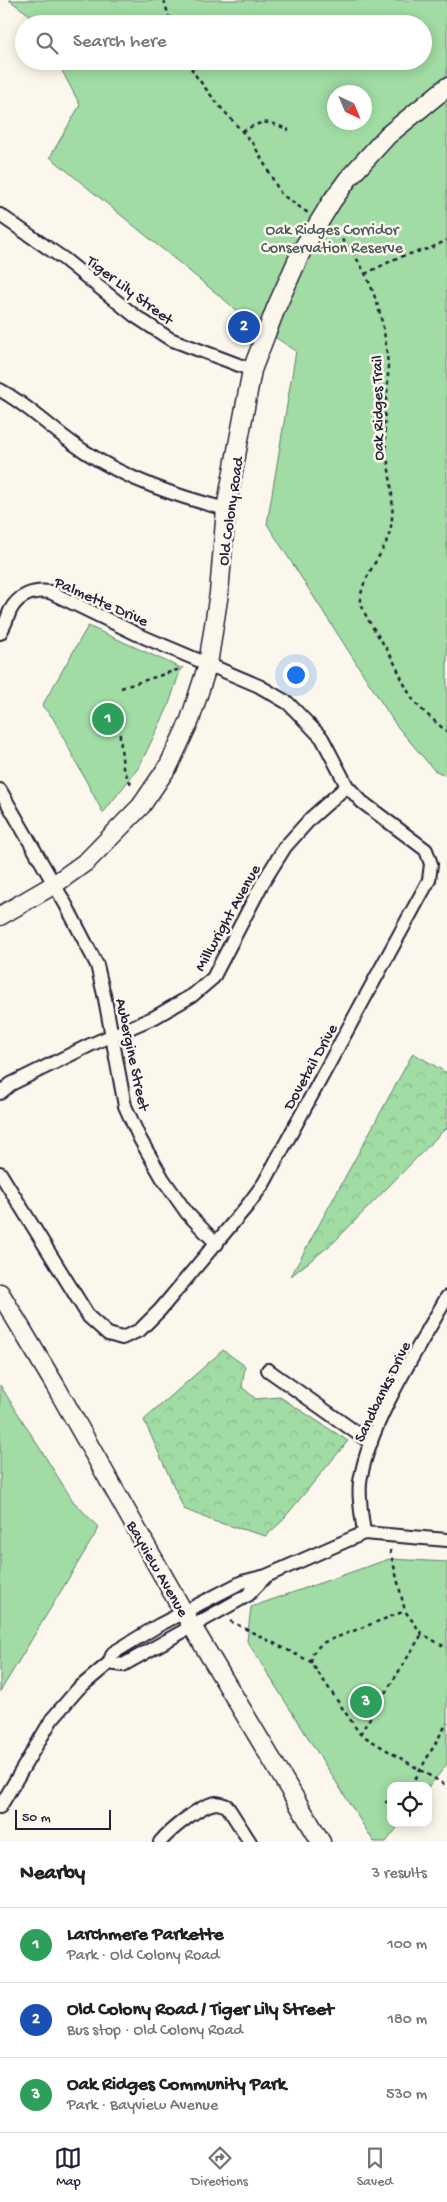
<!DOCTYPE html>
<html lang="en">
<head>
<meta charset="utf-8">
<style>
	body { margin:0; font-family:"Gochi Hand",sans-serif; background:#f6f6f6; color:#202124 }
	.controls { position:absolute; right:15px; bottom:15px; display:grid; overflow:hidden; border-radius:10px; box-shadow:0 2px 12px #0003 }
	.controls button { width:45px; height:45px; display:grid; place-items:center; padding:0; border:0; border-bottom:1px solid #e0e0e0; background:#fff; color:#202124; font:25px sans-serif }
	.compass { position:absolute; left:327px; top:85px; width:45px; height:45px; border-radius:50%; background:#fff; box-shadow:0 2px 12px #0003; rotate:136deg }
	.scale { position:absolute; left:15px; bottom:12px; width:96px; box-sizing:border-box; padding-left:5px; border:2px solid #22223b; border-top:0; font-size:14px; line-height:18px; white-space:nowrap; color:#22223b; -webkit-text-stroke:4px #fbf7ec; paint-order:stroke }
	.you { position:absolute; left:295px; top:674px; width:18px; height:18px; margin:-12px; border:4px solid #fff; border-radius:50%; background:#1a73e8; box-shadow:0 0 0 8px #1a73e833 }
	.badge { display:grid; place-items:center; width:32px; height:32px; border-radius:50%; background:#22223b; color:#fff; font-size:16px; font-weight:700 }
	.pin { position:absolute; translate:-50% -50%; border:2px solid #fff; box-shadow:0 1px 5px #0006 }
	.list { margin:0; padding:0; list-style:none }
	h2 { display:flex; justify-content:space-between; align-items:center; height:65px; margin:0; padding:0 20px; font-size:21px }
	h2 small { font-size:16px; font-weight:400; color:#757577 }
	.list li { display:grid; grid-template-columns:32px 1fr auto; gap:15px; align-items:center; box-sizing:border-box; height:75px; padding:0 20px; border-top:1px solid #e0e0e0 }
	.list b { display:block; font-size:19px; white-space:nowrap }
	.list p { margin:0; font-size:16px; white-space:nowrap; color:#757577 }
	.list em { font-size:16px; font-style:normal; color:#757577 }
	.icon { flex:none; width:28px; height:28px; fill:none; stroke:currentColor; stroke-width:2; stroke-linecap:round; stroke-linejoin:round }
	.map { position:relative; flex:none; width:447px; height:1842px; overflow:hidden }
	.search { position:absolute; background:#fff; box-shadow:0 2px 12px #0003; left:15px; right:15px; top:15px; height:55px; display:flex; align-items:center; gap:12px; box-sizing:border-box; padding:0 18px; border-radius:28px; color:#757577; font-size:19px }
	.sheet { height:290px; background:#fff }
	nav { display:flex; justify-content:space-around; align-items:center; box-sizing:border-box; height:70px; border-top:1px solid #e0e0e0; background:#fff; font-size:14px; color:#757577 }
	nav a { display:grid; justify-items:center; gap:2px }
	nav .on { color:#22223b }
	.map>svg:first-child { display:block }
	.forest { fill:url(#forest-crowns); stroke:#617f6f }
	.park { fill:#a0dca3; stroke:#617f6f; fill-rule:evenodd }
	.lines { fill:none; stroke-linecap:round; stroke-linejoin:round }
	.street-casing { stroke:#22223b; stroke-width:16 }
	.secondary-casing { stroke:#22223b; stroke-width:21 }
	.path { stroke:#22223b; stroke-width:2.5; stroke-dasharray:4 4; stroke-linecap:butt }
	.street { stroke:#fbf7ec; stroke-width:12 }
	.secondary { stroke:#fbf7ec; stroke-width:18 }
	.labels { text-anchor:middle; stroke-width:5; stroke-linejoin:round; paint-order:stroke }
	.park-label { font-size:16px; fill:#485a5a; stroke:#fbf7ec }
	.street-label { font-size:16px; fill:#22223b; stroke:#fbf7ec }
</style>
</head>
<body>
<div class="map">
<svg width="447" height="1842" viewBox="0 0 447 1842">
	<defs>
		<pattern id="forest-crowns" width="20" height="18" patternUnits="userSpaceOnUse" patternTransform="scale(1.25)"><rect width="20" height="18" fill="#a0dca3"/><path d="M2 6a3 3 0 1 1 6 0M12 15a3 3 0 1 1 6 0" fill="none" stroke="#8abc8d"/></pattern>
	</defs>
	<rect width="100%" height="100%" fill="#fbf7ec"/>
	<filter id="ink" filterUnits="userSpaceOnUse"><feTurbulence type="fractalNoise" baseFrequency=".02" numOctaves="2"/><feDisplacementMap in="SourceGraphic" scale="10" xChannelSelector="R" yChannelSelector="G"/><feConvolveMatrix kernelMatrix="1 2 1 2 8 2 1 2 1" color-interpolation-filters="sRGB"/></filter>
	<g filter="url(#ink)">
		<path class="forest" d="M413,1053L447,1073V1130L445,1129L333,1243L291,1276Z
			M223,1350L245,1366L242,1387L256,1399L280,1397L348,1441L280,1523L266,1536L213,1521L184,1509L144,1420Z"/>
		<path class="park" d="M9,0H447V776L434,770L396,725L267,524L296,351L249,320L50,157L80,105L57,61H423V24H37L34,18ZM334,92H364V122H334Z
			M88,626L181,668L168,707L139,767L103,813L53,718L42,706Z
			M0,1385L73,1501L99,1528L0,1692Z
			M389,1559L447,1562V1764L428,1788V1786H391V1823H401L386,1842H374L247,1641L251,1607Z"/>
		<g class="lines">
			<g class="street-casing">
				<path id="street" d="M0,215L64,259L135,316L170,339L252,370
					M0,390C30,406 55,433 84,451C128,480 176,496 226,509
					M0,633C5,626 7,618 10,611C18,595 33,590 50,592L139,635L259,686L288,703L322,738L347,786L362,802L426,850L431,864L429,880L264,1183L247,1206L160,1310L140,1330L122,1338L108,1334L89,1317L0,1173
					M0,790L66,905L97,965L105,999L125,1106L140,1139L163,1179L187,1213L217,1244
					M0,1093L11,1084L90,1045L155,1017L193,995L213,978L262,884L285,847L311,818L347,786
					M268,1370L371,1443
					M364,1533C362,1517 357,1492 361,1476C373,1416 417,1351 447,1297
					M109,1663L123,1665L248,1595L266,1576
					M0,1807L52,1719L78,1689L109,1663L113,1653L159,1625L242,1582L266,1576L364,1533L447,1540
					M160,1842C170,1830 200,1805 216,1803C219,1803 224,1805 227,1806L250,1842"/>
			</g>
			<g class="secondary-casing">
				<path id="secondary" d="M0,916L55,884L87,861L141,806L169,765L190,720L208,664L219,593L226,509L252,370L276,308L302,250L332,201L348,179L388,135L447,87
					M0,1293L55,1385L183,1611L321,1842"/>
			</g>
			<path class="path" d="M164,0L171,24
				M187,61L196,76L217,103L254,145L281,194L308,213
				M242,131C265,120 266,120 289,130
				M330,229C372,261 389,330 388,380C387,399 383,418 385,437C387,468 397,500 390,531C385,554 359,579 361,601C362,616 386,645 393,660C400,674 405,688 414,701C424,713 436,722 447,732
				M365,274L399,257L431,248L447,240
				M121,688L183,668
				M111,712L119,726L123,768L131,784
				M390,1550L405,1611L422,1634L447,1648
				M230,1621L311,1662L360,1734L447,1786
				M311,1662L313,1653L322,1643L405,1611
				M360,1734L422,1634
				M411,1786L447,1723
				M385,1802H391"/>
			<use href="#street" class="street"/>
			<use href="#secondary" class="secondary"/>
		</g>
	</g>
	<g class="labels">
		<g class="park-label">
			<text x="332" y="234">Oak Ridges Corridor<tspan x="332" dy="18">Conservation Reserve</tspan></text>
		</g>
		<g class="street-label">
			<text transform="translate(131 289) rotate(37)" y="6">Tiger Lily Street</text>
			<text transform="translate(376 408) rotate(-91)" y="6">Oak Ridges Trail</text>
			<text transform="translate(229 511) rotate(-82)" y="6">Old Colony Road</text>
			<text transform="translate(102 600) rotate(24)" y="6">Palmette Drive</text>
			<text transform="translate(226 917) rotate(-61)" y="6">Millwright Avenue</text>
			<text transform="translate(134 1054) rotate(78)" y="6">Aubergine Street</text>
			<text transform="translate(309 1066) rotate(-61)" y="6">Dovetail Drive</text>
			<text transform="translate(381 1391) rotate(-64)" y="6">Sandbanks Drive</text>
			<text transform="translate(159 1568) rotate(60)" y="6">Bayview Avenue</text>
		</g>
	</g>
</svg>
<div class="controls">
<button><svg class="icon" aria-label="locate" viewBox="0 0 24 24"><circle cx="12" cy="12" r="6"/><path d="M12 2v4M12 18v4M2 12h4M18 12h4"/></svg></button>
</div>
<svg class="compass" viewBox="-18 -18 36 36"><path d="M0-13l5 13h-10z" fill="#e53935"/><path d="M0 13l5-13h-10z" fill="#757577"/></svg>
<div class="scale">50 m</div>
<div class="you"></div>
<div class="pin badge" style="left:108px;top:719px;background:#2e9e5b">1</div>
<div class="pin badge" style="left:244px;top:327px;background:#1a4fb4">2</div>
<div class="pin badge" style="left:366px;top:1702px;background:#2e9e5b">3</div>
<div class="search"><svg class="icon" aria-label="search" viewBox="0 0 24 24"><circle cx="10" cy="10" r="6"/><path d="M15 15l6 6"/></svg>Search here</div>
</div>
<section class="sheet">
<h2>Nearby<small>3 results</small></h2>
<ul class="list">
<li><span class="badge" style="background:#2e9e5b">1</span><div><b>Larchmere Parkette</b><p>Park · Old Colony Road</p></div><em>100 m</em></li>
<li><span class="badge" style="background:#1a4fb4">2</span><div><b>Old Colony Road / Tiger Lily Street</b><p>Bus stop · Old Colony Road</p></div><em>180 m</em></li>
<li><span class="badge" style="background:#2e9e5b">3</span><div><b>Oak Ridges Community Park</b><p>Park · Bayview Avenue</p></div><em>530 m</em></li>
</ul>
</section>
<nav>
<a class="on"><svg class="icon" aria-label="map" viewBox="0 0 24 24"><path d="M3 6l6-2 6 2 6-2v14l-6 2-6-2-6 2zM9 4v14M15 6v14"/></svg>Map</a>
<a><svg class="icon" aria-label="directions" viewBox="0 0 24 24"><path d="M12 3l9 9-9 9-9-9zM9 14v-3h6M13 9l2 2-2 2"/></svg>Directions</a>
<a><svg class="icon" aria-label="saved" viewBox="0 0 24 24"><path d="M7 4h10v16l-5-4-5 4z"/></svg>Saved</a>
</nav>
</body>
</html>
